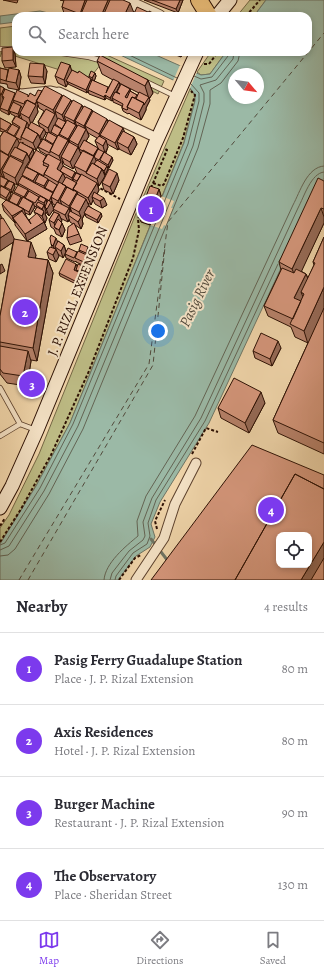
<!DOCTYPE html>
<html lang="en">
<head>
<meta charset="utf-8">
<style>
	body { margin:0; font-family:Alegreya,serif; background:#f7f7f7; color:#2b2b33 }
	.controls { position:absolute; right:12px; bottom:12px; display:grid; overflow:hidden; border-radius:8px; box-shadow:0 2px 6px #0003 }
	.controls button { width:36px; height:36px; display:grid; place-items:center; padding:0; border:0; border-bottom:1px solid #e1e1e2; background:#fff; color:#2b2b33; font:20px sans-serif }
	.compass { position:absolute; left:228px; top:68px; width:36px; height:36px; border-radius:50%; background:#fff; box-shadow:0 2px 6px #0003; rotate:119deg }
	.you { position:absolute; left:158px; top:331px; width:14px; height:14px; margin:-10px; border:3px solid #fff; border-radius:50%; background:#1a73e8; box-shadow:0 0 0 6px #1a73e833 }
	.badge { display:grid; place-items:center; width:26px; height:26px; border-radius:50%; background:#7c3aed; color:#fff; font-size:13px; font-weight:700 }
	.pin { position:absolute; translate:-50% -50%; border:2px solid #fff; box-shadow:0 1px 4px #0006 }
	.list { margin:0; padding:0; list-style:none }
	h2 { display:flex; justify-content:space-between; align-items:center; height:52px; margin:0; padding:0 16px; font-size:17px }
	h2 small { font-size:13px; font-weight:400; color:#7c7c81 }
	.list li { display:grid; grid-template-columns:26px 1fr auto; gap:12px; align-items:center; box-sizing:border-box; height:72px; padding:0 16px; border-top:1px solid #e1e1e2 }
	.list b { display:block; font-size:15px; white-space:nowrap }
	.list p { margin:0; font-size:13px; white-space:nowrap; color:#7c7c81 }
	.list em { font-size:13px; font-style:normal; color:#7c7c81 }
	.icon { flex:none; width:22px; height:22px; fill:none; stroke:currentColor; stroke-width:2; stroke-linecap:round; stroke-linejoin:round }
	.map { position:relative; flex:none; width:324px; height:580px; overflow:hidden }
	.search { position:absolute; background:#fff; box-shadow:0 2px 6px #0003; left:12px; right:12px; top:12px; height:44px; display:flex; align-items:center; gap:10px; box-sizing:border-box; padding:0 14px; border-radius:12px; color:#7c7c81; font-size:15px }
	.sheet { height:340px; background:#fff }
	nav { display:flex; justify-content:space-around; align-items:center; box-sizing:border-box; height:56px; border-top:1px solid #e1e1e2; background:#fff; font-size:11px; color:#7c7c81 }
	nav a { display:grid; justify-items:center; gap:2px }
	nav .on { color:#7c3aed }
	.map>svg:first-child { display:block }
	.green { fill:#bebd86; stroke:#746644 }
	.water { fill:#9bb9a6; stroke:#6e7565; fill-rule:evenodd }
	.pier { fill:#f1d6ab }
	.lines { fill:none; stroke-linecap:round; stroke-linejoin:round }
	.shore { stroke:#636454; stroke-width:1 }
	.stream { stroke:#6e7565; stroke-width:3 }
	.ferry { stroke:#524a3c; stroke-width:1; stroke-dasharray:5 4; stroke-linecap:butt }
	.service-casing { stroke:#5c412d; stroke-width:6 }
	.pedestrian-casing { stroke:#5c412d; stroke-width:9 }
	.minor-casing { stroke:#5c412d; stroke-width:11 }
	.tertiary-casing { stroke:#5c412d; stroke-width:14 }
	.secondary-casing { stroke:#2b0f03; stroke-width:15 }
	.trunk-casing { stroke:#2b0f03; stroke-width:18 }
	.path { stroke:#2b0f03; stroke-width:2; stroke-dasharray:3 2; stroke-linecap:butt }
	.service { stroke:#f6e4c8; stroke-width:4.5 }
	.pedestrian { stroke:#f6e4c8; stroke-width:7 }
	.minor { stroke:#f6e4c8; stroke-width:9 }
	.tertiary { stroke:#f6e4c8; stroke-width:12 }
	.secondary { stroke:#f6e4c8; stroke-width:13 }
	.trunk { stroke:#e8bb76; stroke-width:16 }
	.wall { fill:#b8826b; stroke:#2b0f03; fill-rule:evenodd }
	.shaded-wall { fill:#966a57; stroke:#2b0f03 }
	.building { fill:#d6977c; stroke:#2b0f03; fill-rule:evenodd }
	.labels { text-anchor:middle; stroke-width:4; stroke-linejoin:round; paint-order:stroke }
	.street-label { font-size:14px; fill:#2b0f03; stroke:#f6e4c8 }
	.water-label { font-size:15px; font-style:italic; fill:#524a3c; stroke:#f6e4c8 }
</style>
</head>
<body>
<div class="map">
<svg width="324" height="580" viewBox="0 0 324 580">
	<rect width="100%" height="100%" fill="#f1d6ab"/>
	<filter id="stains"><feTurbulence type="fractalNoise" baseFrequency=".005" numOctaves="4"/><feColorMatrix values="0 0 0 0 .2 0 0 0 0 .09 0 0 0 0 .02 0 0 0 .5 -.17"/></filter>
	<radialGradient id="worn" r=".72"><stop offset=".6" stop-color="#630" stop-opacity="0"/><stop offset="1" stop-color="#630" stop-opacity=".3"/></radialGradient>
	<path class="green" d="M250,0H266L254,16H237Z
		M16,26V52H100L164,81L158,94L101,64L89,79L2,52L0,57V28Z
		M211,52H226L210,74L201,75L197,72Z
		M190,89L195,95V101L184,142L70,423L36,486L0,544V528L9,515L39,454L135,216Z"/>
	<path class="water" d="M266,0H324V178L307,212L209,423L160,502L151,524L155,537L150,547L136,556L118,580H0V544L36,486L70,423L184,143L195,101V95L190,88L114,52H149L201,75L210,74L226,52H308V16H254ZM234,74H258V98H234Z
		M40,11L61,16H16V22L0,24V16Z"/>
	<path class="pier" d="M180,65L197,72L190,88L173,81Z
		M161,196L174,201L171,208H173L166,226L164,225L162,229L150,225Z"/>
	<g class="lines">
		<path class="shore" d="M123,52L177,78
			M194,76L201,79L212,77L228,56L229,52
			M0,545L5,543L40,488L73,424L188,144L199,101V93L191,84
			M0,550L9,546L44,491L78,426L193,146L204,102V93L200,85L216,80L233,59L234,52
			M0,556L8,555L15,549L49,494L83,429L198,148L210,104V90L221,83L238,61L240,52
			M104,580C105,563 126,546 138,536L137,521L146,496L195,416L293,205C300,192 307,167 324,166
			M110,580L112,573L129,551L143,540L145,536L143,522L152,498L201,418L298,208C304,197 311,173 324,172
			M115,580L116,576L133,553L147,544L150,536L148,523L156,500L205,421L278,264"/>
		<path class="stream" d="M151,539L168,561"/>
		<path class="ferry" d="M19,580L149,364L168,222L324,33
			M28,580L153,365L165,247"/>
		<g class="service-casing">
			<path id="service" d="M0,49H16
				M55,52L89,57L103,61
				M144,81L175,96
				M0,388L20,424L36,430
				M0,436L20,424"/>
		</g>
		<g class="pedestrian-casing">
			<path id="pedestrian" d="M0,86L21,93L50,90L59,92"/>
		</g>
		<g class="minor-casing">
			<path id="minor" d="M59,92L157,138
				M136,580L164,538L175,504L196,463"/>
		</g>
		<g class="tertiary-casing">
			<path id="tertiary" d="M124,0L159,16"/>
		</g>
		<g class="secondary-casing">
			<path id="secondary" d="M217,16L230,0
				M0,508L12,486L37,430L155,144L197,52"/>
		</g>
		<g class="trunk-casing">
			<path id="trunk" d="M199,0L209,16"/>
		</g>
		<path class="path" d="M246,16L260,0
			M204,64H209L218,52
			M153,183L162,186L164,184L183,138L195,95L191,91
			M96,186L120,199
			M151,188L167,150L165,149
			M192,454L206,428L218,432
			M0,526L5,518
			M157,529L155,521L165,500
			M0,542L21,509L51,455L89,371L133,258L139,230L138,219L140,214
			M119,580L135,558L141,555"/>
		<use href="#service" class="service"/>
		<use href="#pedestrian" class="pedestrian"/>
		<use href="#minor" class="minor"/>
		<use href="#tertiary" class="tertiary"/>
		<use href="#secondary" class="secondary"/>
		<use href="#trunk" class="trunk"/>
	</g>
	<path class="wall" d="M3,0H18L17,3Z
		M60,0H123L134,13L132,16H65L62,7L64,1Z
		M144,0H183L178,13Z
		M13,47L15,54L16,67L5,68L2,61Z
		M156,52H163L162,54Z
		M168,52H183L181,57Z
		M97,61L148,80L153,93L149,99L150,100L146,108V110L141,120L130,114L129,113L128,114L123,111L122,108V106L113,102V100L112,101L106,98L105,100L89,94L88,91L87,93L68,84V83L66,87L58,83L55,76L70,65L71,70L89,78V76L95,73L96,76L94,81L108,88L113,80L102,74ZM119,83L139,93L137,96V95L130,91V89L117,92V93L116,92L120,85Z
		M0,68L8,70H19L21,77L19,90L8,88L7,84L0,83Z
		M47,71L45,84L31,83L28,76Z
		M0,86L4,88L5,90L15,93V94L28,95V96H35L42,91L62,97L83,107L92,110L93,112L124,132L134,137L137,144L131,155L119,149V148L118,150L107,144L108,147L106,153L113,160L109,168H108V169L105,175V174V176L99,186L98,185L99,190L97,194L107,205L102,208L95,204L93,200L91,205L88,203L89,206L102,216L98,223L86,217L85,214L82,219L83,224L81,229L75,225L82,241L70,245L67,238L73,224L70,222L69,219L68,222L60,218L62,221L61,222L65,230L62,237L56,234L54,229L51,227L49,220L54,212L53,209L49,216L47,214L46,212L45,214L47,218L45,223L44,222L47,229L27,241L15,225V223L4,211L2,204L6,200L0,197V137L3,132L0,131V118L11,124V125L13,124L12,122L15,116L11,114L10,112L9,115L1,111L0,109ZM38,105L39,108L44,111L38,122L40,127L32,123L38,112L37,107ZM20,114L22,119L19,117ZM87,131L88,133L97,138L95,141L98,148L99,149L86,141L89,136ZM45,132L48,133L45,139V141L38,147L40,151L47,155L46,156L27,167L28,168L25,169V168L30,160L29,159L30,160L34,153L33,149L22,143L23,142V144L36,150L41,141V139L42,140L46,133ZM80,152L81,153L74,166L77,173L81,175L76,173L63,166L62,162L63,161L64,164L73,169L81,154ZM4,176V178L17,185L18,184L19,185L14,192V193L9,201H8L11,195L10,192L12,193L15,187L14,183L9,181L8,180L3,177ZM52,201L53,204L55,205L54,208L51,202ZM34,206L37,207L34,212L36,215L30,222L26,216L25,213L30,215L35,207Z
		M119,180L113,194L104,190L102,183Z
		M324,181V223L301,271L306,274L308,278L314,265L313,262L324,237V454L278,433L273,420L308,343L295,337L291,327L268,316L264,306L281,270L279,262Z
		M159,189L161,196L150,225L141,222L139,215Z
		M0,214L2,218L14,239L36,255L35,258L48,260L53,273L37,361L31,360V361L27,386L7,383L0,374V316L13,242L0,251Z
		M58,241L64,245L66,251L77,252V253L80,252L79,250L89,251L88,255L89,256L90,259L87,267L76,262V261L75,262L66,258L65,254L63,258L58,254L59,256L56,262L49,259L47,252L52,247L51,244Z
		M76,264L77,266L87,268L88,271L86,276L87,278L82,287L60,276L59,273Z
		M281,348L272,366L255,358L253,351Z
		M265,403L249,433L221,418L218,408Z"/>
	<path class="shaded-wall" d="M85,0H92L81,14L82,16H80V14Z
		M108,0H111L109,16H101Z
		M180,0H183L178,13L176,9Z
		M130,3L134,13L132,16H124Z
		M13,47L15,54L16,67L13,60Z
		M179,52H183L181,57Z
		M44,64L47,71L45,84L43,77Z
		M70,65L72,72L66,81L68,83L66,87L64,80Z
		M19,70L21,77L19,90L16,83Z
		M95,73L96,76L94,82L92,78Z
		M91,79L93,83L88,90V91L87,93L86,90Z
		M148,80L153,93L149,99L145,86Z
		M119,82L120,85L113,99L112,98L113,100L112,101L110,98Z
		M4,88L6,92L2,96L4,101L0,108V96Z
		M130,89L131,93L127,101L125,97Z
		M15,93L16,96L13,100L14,102L9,111L10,112L9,115L8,111Z
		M62,95L64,102L55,111L58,121L55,124V126L51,132V133L50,135L48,128L55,114L53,110Z
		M105,95L106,98L105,100L104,97Z
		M149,97L150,100L146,108V110L141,120L139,113L144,103Z
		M71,100L74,107L64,116L66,121L65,122L62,115Z
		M37,101L38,105L37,107L38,112L31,125L29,118Z
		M82,105L85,112L75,121L77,127L69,140L71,146L68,139L75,126L74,121Z
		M21,106L23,109L20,113V114L19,118L18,114Z
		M92,110L95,117L85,126L89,136L81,150L79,149L78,145L85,131L84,126Z
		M107,119L110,126L100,135L102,139L101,141L99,134Z
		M27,122L29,126L24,138L22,137Z
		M123,128L126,135L117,142L119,148L118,150L115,143Z
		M44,129L46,133L42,140L40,136Z
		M38,134L41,141L36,150L33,143Z
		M134,137L137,144L131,155L128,148Z
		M17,138L20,145L10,155L12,159L2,171L4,176L3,178L0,171L9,156L8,155Z
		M68,140L70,147L61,157L63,161L62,162L64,168L61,173L57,169L61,161L59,156Z
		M106,140L108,147L105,153L103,146Z
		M78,147L81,154L73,169L70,162Z
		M98,148L99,151L95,158L97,163L87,174L86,172Z
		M33,149L34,153L30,160L29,156Z
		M27,153L30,160L25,168L26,170L17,185L15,178L23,163V161Z
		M112,157L113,160L109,168L108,165Z
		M107,166L108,169L105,175L104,171Z
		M102,169L105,176L99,186L97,179Z
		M75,172L76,175L73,179V182L72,178Z
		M38,173L39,177L35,182V185L33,181Z
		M63,173L66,180L61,189L58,182Z
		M117,173L119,180L113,194L110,187Z
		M48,179L49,183L45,188L46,189L45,190L44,186Z
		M8,180L9,183L5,187L6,189V190L4,187Z
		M14,183L15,187L12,193L11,190Z
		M97,183L99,190L95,198L92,197L93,200L91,205L88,198Z
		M66,186L68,193L60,200L62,205L60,208L58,201Z
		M159,189L161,196L150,225L148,218Z
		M28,190L29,194L25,198L26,199L25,201L24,197Z
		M10,191L11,195L7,201L6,198Z
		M77,192L79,199L70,207L72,213L69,206Z
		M21,197L23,201L19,207L17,205Z
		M51,197L52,201L51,202L54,209L49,216L44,203L46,199L48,206L49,201Z
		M104,198L107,205L102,208L100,201Z
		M86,199L89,206L82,219L83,224L81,229L78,222L81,217L79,212Z
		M33,203L35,207L30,215L29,212Z
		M44,205L46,212L45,214L47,218L45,223L42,216L44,213L42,209Z
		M69,208L71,215H68L69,219L68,222L65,215Z
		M321,208L324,217V223L297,281L292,269Z
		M24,209L26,216L16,223L13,218L15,223L12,216Z
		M101,213L102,216L98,223L97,220Z
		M59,214L62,221L57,229H56L54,223Z
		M44,222L47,229L27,241L25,234Z
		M62,223L65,230L62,237L59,230Z
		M11,231L15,241L0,251V238Z
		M56,238L59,245L55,247L59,256L56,262L53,255L55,251L53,246Z
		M31,242L36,255L33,270L28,257Z
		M64,245L66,252L63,258L61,251Z
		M88,247L89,251L87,256L86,253Z
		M89,256L90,259L87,267L86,263Z
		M48,260L53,273L37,361L33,348Z
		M2,264L5,271L0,274V265Z
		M76,264L78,268L75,273L74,270Z
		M87,268L88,271L86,276L87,278L82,287L81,284L85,275L84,273Z
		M306,274L310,284L304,294L301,292L303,297L298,308L294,298Z
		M324,287V310L308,344L304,331Z
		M278,341L281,348L272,366L270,359Z
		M28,351L31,361L27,386L23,376Z
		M261,392L265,403L249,433L245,423Z
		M324,542V579L323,580H301Z"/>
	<path class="building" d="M64,0H85L80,14L62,7Z
		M87,0H108L101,16H88L81,14Z
		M110,0H123L130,3L124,16H103Z
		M152,0H180L176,9Z
		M137,7L148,12L146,16H133Z
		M149,11L157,15V16H147Z
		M13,47V60L2,61V48Z
		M100,55L148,80L145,86L97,61Z
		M61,62L70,65L64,80L55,76Z
		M30,63L44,64L43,77L28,76Z
		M0,68L8,70L6,81L0,79Z
		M9,68L19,70L16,83L6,81Z
		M72,70L78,73L79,71L91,79L86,90L66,81Z
		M91,71L95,73L92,78L89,76Z
		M113,79L119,82L110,98L105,95L104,97L88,90L92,80L108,87L106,93Z
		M121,84L130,89L125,97L127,98L130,91L137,95L135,98L132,97L127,107L128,109L127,110L122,108L123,104L112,98L115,92L120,94L117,92Z
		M0,86L4,88L1,95L0,93Z
		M45,86L62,95L53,110L36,101Z
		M5,89L15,93L8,111L0,108L4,97L2,96Z
		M17,90L28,95V97L30,93L35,96L38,90L42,91L35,104L27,100L26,101H25L24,104L13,100Z
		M139,92L149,97L144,105V103L136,99Z
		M63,95L71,100L62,115L55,111Z
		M132,97L144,103L139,113L127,107Z
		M27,100L36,105L29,118L20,113Z
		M73,100L82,105L74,121L64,116Z
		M13,102L21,106L18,114L9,111Z
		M84,106L92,110L84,126L75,121Z
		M46,109L55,114L48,128L38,122Z
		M93,111L107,119L99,134L85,126Z
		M16,116L27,122L25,128L21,137V140L15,137L20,127L12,122Z
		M0,118L11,124L6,131L0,128Z
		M58,118L66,122L62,129L55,124Z
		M67,120L76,125L68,139L59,134Z
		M109,120L123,128L115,143L100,135Z
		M31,122L44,129L40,136H39L38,134L28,128Z
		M12,124L19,128L14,136L7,132Z
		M54,125L62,129L59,135H58V136L51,132Z
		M78,125L86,129L78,145L69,140Z
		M26,127L38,134L33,143L21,137Z
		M4,131L17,138L8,155L0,150V137Z
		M123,131L134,137L128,148L117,142Z
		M48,132L57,137L53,144L45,139Z
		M58,135L68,140L59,156L50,151Z
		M99,136L106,140L103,146L95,141Z
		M43,139L53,145L50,151V153L38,147Z
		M84,140L98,148L93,156L79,149Z
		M20,142L33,149L29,156H28L27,153L17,148Z
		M69,142L78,147L70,162L61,157Z
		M15,147L27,153L23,161L10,155Z
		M98,149L104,152L99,160L95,158L94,156V157Z
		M36,150L46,156L43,162L44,163L43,165L48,167L44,174V176L27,167Z
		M83,150L94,156L86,172L74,166Z
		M0,151L9,156L0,171Z
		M104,152L112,157L108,165L100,160Z
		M48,154L61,161L57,169L63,173L58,182L44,174L49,165L43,162Z
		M10,156L23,163L15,178L2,171Z
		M97,160L107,166L104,171L102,169L94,164Z
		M92,163L102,169L97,179L86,173Z
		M63,166L75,172L72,178L60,171Z
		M26,167L38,173L33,181L22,175Z
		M109,169L117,173L110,187L102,183Z
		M76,173L81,175L77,181L73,179Z
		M39,174L48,179L44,186L35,182Z
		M81,174L97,183L88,198L73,189Z
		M0,176L8,180L4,187L0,185Z
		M22,176L53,193L49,201L48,200L18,183Z
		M66,177L77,183L73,189L74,191L67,187V188L66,186L62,184Z
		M318,178L324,181V209L321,208L292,269L279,262Z
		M49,180L57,185L53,192L45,188Z
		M9,181L14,183L11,190L5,187Z
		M59,182L66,186L58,201L51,197Z
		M18,185L28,190L24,197L14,192Z
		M1,186L10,191L6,198L0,194V188Z
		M150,186L159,189L148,218L139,215Z
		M67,187L77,192L69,206L60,200Z
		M29,191L39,197L35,203L25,198Z
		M94,192L104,198L100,201L92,197Z
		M13,193L21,197L17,205L9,201Z
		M77,194L86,199L79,212L70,207Z
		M40,196L46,199L44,203L38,200Z
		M23,197L33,203L29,212L18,206Z
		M6,200L24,209L12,216L2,204Z
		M48,200L51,202L47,209L45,207Z
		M38,202L44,205L42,209L36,205Z
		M57,202L69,208L65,215L53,209Z
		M88,206L101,213L97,220L84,213Z
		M37,207L44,211L42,216L34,212Z
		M22,211L31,224L29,220L37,213L44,222L25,234L13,218Z
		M70,211L81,217L78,222L68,215Z
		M54,212L59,214L54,223L49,220Z
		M3,218L11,231L0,238V219Z
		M58,219L62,223L59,230L54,227Z
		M74,223L79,234L67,238L68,227Z
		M51,235L56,238L53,246L51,244L50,238Z
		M324,237V287L304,331L290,324L304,294L301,292L315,263L313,262Z
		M14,239L31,242L28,257L48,260L33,348L0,342V316Z
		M58,241L64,245L61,251L55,247Z
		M81,244L88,247L86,253L79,250Z
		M50,247L56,249L53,255L47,252Z
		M68,248L77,252L74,258L65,254Z
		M78,251L89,256L86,263L75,258Z
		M66,259L76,264L74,270L85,275L81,284L59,273Z
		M78,264L87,268L84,273L76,270Z
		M282,268L294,273L296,269L306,274L294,298L301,301L293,319L264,306Z
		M324,308V443L273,420Z
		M261,333L278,341L270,359L253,351Z
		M0,346L28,351L23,376L3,373L0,369Z
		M234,378L261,392L245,423L218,408Z
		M252,445L324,475V489L295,474L235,580H151Z
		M295,474L324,489V542L301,580H235ZM279,535H309V565H279Z
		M324,558V580H311Z"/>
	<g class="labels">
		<g class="street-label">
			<text transform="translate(77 291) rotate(-68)" y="5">J. P. RIZAL EXTENSION</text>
		</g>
		<g class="water-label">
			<text transform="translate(197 298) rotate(-64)" y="5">Pasig River</text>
		</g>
	</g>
	<rect width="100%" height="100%" filter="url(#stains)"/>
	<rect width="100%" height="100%" fill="url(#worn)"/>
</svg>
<div class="controls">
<button><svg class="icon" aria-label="locate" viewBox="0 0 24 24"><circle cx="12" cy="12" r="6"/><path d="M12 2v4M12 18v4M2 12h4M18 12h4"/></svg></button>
</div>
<svg class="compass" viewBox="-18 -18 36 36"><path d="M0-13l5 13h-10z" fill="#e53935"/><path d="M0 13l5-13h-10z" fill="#7c7c81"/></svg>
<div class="you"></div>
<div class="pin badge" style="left:151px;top:209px">1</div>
<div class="pin badge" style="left:25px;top:312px">2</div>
<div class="pin badge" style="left:32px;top:384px">3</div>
<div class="pin badge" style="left:271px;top:510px">4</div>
<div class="search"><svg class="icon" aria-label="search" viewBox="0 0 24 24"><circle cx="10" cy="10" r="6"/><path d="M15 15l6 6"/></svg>Search here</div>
</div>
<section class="sheet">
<h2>Nearby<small>4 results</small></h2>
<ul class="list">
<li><span class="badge">1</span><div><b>Pasig Ferry Guadalupe Station</b><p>Place · J. P. Rizal Extension</p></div><em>80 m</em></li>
<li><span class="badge">2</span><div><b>Axis Residences</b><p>Hotel · J. P. Rizal Extension</p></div><em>80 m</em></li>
<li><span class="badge">3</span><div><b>Burger Machine</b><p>Restaurant · J. P. Rizal Extension</p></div><em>90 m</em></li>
<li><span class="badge">4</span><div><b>The Observatory</b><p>Place · Sheridan Street</p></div><em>130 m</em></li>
</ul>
</section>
<nav>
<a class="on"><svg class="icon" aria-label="map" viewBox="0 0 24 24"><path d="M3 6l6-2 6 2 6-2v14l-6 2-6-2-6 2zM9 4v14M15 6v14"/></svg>Map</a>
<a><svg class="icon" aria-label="directions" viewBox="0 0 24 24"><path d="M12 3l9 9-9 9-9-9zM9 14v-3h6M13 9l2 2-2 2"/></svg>Directions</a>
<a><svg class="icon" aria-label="saved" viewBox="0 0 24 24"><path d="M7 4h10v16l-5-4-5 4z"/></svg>Saved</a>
</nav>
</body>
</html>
